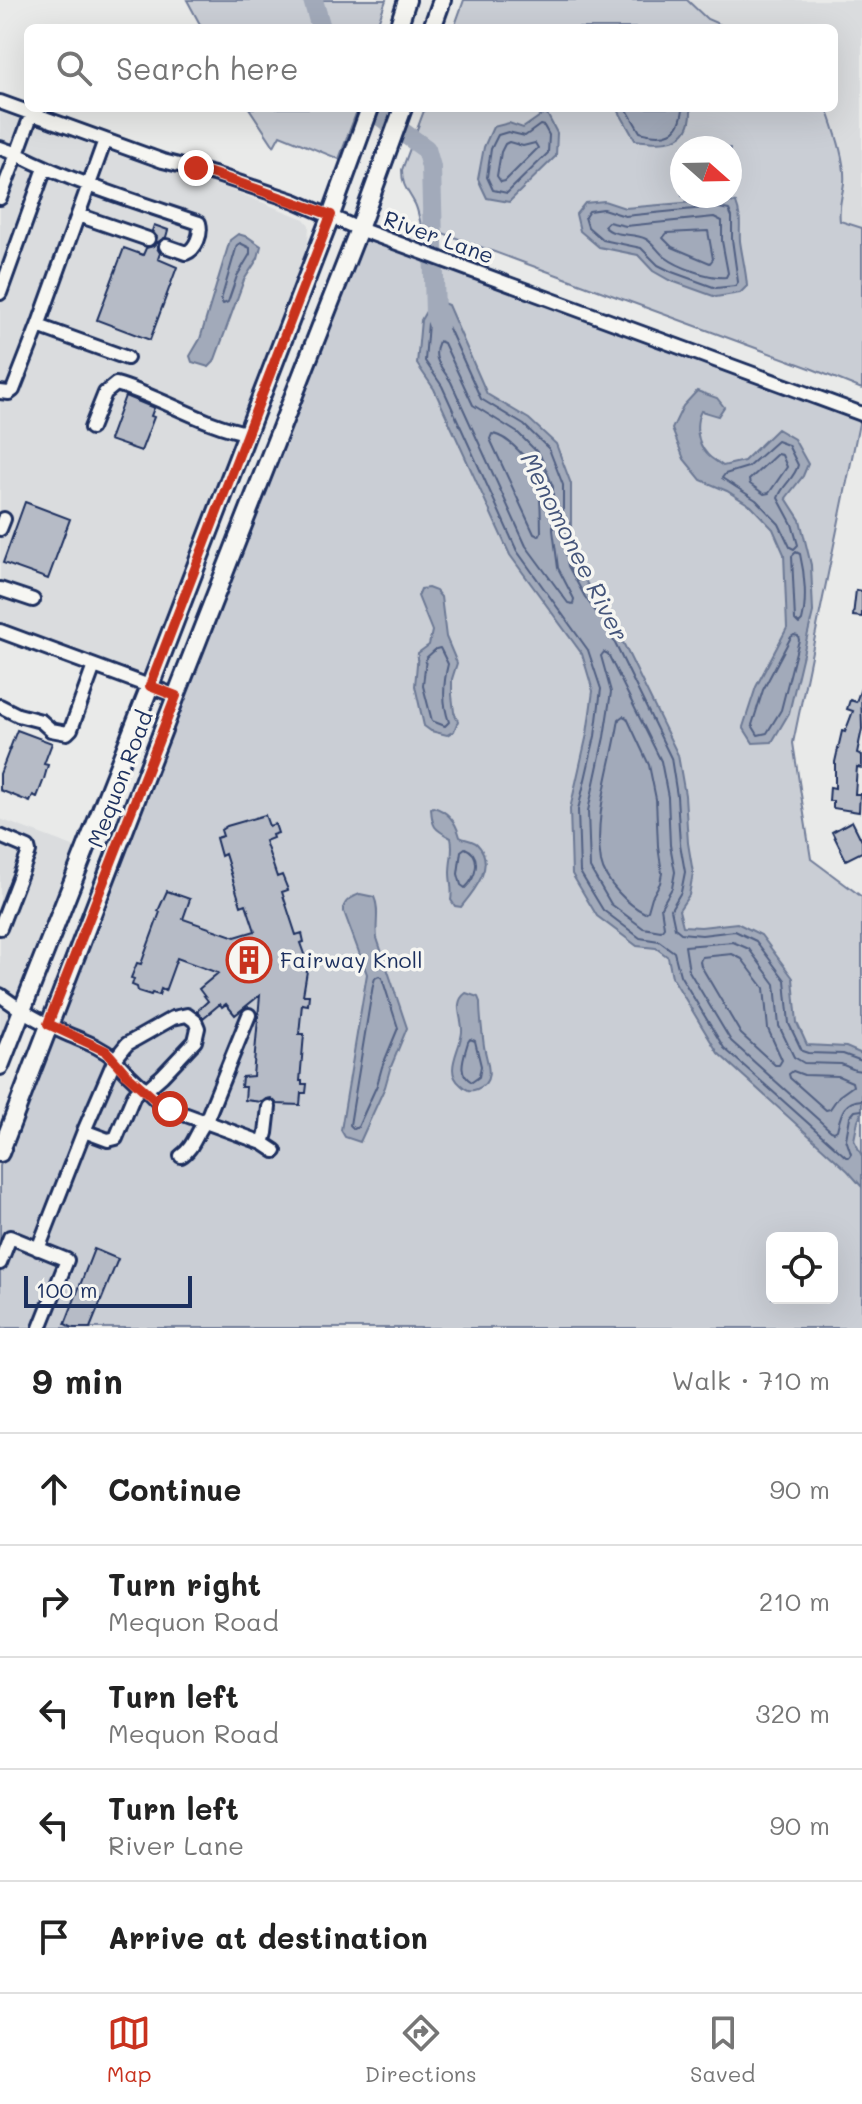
<!DOCTYPE html>
<html lang="en">
<head>
<meta charset="utf-8">
<style>
	body { margin:0; font-family:Mali,sans-serif; background:#f2f2f2; color:#222 }
	.controls { position:absolute; right:24px; bottom:24px; display:grid; overflow:hidden; border-radius:12px; box-shadow:0 8px 32px #0002 }
	.controls button { width:72px; height:72px; display:grid; place-items:center; padding:0; border:0; border-bottom:2px solid #e0e0e0; background:#fff; color:#222; font:40px sans-serif }
	.compass { position:absolute; left:670px; top:136px; width:72px; height:72px; border-radius:50%; background:#fff; box-shadow:0 8px 32px #0002; rotate:110deg }
	.scale { position:absolute; left:24px; bottom:20px; width:168px; box-sizing:border-box; padding-left:8px; border:4px solid #1b2f5e; border-top:0; font-size:22px; line-height:28px; white-space:nowrap; color:#1b2f5e; -webkit-text-stroke:6px #f6f6f2; paint-order:stroke }
	.stop { position:absolute; width:24px; height:24px; margin:-18px; border:6px solid #c8321e; border-radius:50%; background:#fff }
	.stop.end { background:#c8321e; border-color:#fff; box-shadow:0 2px 8px #0008 }
	.list { margin:0; padding:0; list-style:none }
	h2 { display:flex; justify-content:space-between; align-items:center; height:104px; margin:0; padding:0 32px; font-size:34px }
	h2 small { font-size:26px; font-weight:400; color:#767676 }
	.list li { display:grid; grid-template-columns:52px 1fr auto; gap:24px; align-items:center; box-sizing:border-box; height:112px; padding:0 32px; border-top:2px solid #e0e0e0 }
	.list b { display:block; font-size:30px; white-space:nowrap }
	.list p { margin:0; font-size:26px; white-space:nowrap; color:#767676 }
	.list em { font-size:26px; font-style:normal; color:#767676 }
	.icon { flex:none; width:44px; height:44px; fill:none; stroke:currentColor; stroke-width:2; stroke-linecap:round; stroke-linejoin:round }
	.map { position:relative; flex:none; width:862px; height:1328px; overflow:hidden }
	.search { position:absolute; background:#fff; box-shadow:0 8px 32px #0002; left:24px; right:24px; top:24px; height:88px; display:flex; align-items:center; gap:20px; box-sizing:border-box; padding:0 28px; border-radius:12px; color:#767676; font-size:30px }
	.sheet { height:664px; background:#fff }
	nav { display:flex; justify-content:space-around; align-items:center; box-sizing:border-box; height:112px; border-top:2px solid #e0e0e0; background:#fff; font-size:22px; color:#767676 }
	nav a { display:grid; justify-items:center; gap:4px }
	nav .on { color:#c8321e }
	.map>svg:first-child { display:block }
	.built { fill:#dadcde }
	.green { fill:#caced5; stroke:#727e9a; stroke-width:2; fill-rule:evenodd }
	.water { fill:#a2aaba; stroke:#6c7995; stroke-width:2 }
	.lines { fill:none; stroke-linecap:round; stroke-linejoin:round }
	.shore { stroke:#516083; stroke-width:2 }
	.river { stroke:#a2aaba; stroke-width:20 }
	.building { fill:#b6bbc6; stroke:#1b2f5e; stroke-width:2 }
	.minor-casing { stroke:#1b2f5e; stroke-width:18 }
	.major-casing { stroke:#1b2f5e; stroke-width:22 }
	.minor { stroke:#f6f6f2; stroke-width:12 }
	.major { stroke:#f6f6f2; stroke-width:16 }
	.route { stroke:#c8321e; stroke-width:10 }
	.labels { text-anchor:middle; stroke-width:7; stroke-linejoin:round; paint-order:stroke }
	.street-label { font-size:22px; fill:#1b2f5e; stroke:#f6f6f2 }
	.poi-label { font-size:22px; fill:#1b2f5e; stroke:#f6f6f2; text-anchor:start }
	.water-label { font-size:24px; font-style:italic; fill:#44547a; stroke:#f6f6f2 }
</style>
</head>
<body>
<div class="map">
<svg width="862" height="1328" viewBox="0 0 862 1328">
	<rect width="100%" height="100%" fill="#e9eae9"/>
	<filter id="ink" filterUnits="userSpaceOnUse"><feTurbulence type="fractalNoise" baseFrequency=".0125" numOctaves="2"/><feDisplacementMap in="SourceGraphic" scale="16" xChannelSelector="R" yChannelSelector="G"/><feConvolveMatrix kernelMatrix="1 2 1 2 8 2 1 2 1" color-interpolation-filters="sRGB"/></filter>
	<g filter="url(#ink)">
		<path class="built" d="M658,0H862V245L817,229L789,108H834V28H687Z
			M0,112L155,168L209,181L304,219L309,225L308,242L284,316L151,662L148,669L142,672L132,673L0,625Z
			M0,819L81,849L0,1057Z"/>
		<path class="green" d="M187,0H386L376,28H202Z
			M464,0H687L707,19L728,28H454Z
			M249,108H358L339,159L280,135L274,146Z
			M425,108H827C834,129 846,160 844,183C842,198 838,205 840,221L862,228V389L810,368L421,225C419,218 418,210 415,204C408,190 402,187 402,170ZM682,148H730V196H682Z
			M359,229L861,414L793,743L811,859L862,897V1328H0V1166L56,1027ZM772,1238H832V1298H772Z"/>
		<path class="water" d="M617,108H691C693,145 663,144 635,140Z
			M546,112L557,133L556,156L509,202L487,198L478,179L484,147L493,127L509,123L523,128Z
			M717,200L736,203C742,219 739,225 740,241C742,256 746,271 747,286L740,293L716,297L669,280L653,271L638,255L599,247L580,231L576,214L585,203L604,201L625,208Z
			M238,234L248,237L261,246L258,258L244,280L214,362L209,367L192,362L190,356L200,339L230,240Z
			M433,299L448,305L487,394L529,419L556,444L571,484V529L576,563L592,593L613,622L678,755L685,795L688,843L693,873L689,895L679,910L683,926L701,927L737,923L761,935L793,978L797,1023L807,1045L846,1047L862,1054V1112L858,1120L854,1140L862,1156V1187L848,1171L718,1053L672,977L668,957L656,948L637,946L597,916L572,874L570,809L587,734L593,691L582,654L510,555L434,389L417,364L421,320Z
			M697,391L717,398L724,407L718,416L701,411C694,424 697,443 707,454C711,459 718,462 723,466L744,461L777,429L794,439L808,464L803,476L786,498L800,520L811,565L813,612L789,713L772,742L753,743L743,727L756,687L787,628L784,554L773,529L751,506L727,491L701,480L684,459L672,429L683,406Z
			M428,588L436,591L441,597L446,637L457,663L452,679V695L454,712L458,721L454,731L447,735L431,731L424,726L415,686L418,653L429,645L432,631L418,596L421,589Z
			M433,807C448,811 456,822 460,837C465,840 473,840 477,844C497,864 474,891 461,907L455,906L451,900C453,890 450,882 450,873C450,860 454,850 451,838C434,829 432,827 431,808Z
			M360,894L374,897C380,909 375,924 377,938L407,1028L390,1069L385,1087L360,1142L345,1137L341,1130L367,974L343,909C345,900 352,897 360,894Z
			M466,993L478,997L480,1002C480,1017 482,1031 484,1046C486,1060 497,1082 477,1089C470,1092 466,1090 461,1085C456,1081 453,1075 453,1069C453,1057 461,1044 462,1032C463,1018 452,1003 466,993Z"/>
		<g class="lines">
			<path class="shore" d="M626,108L640,132C664,139 681,135 683,108
				M540,125L544,126L549,135L548,153L507,193L493,190L487,177L491,149L498,135L508,132L525,136Z
				M509,142L523,146L535,143L538,148L505,181L501,182L497,176L501,152L505,144Z
				M714,207L729,210L732,217V239L738,282L735,286L716,288L672,272L658,265L641,248L603,240L588,227L585,217L589,211L603,209L625,216Z
				M714,217L722,221V241L728,273L726,277C710,279 678,267 665,257C658,252 654,243 646,239C633,232 614,238 604,226L608,222L626,226Z
				M708,231L713,259L710,263L672,247L663,238L667,233Z
				M240,243L250,248V254L237,276L228,302L223,304L221,300L237,245Z
				M439,341L444,343L473,405L518,433L540,455L553,487V530L558,568L574,599L573,604L568,603L526,546L451,382C441,366 431,359 439,341Z
				M492,434C502,435 510,442 518,450C544,474 540,500 541,532L539,536L534,534L490,439Z
				M777,441L788,445L798,465C795,478 782,485 778,498L792,524L798,545L794,549L790,547L779,524L756,500L722,478L725,474L748,467Z
				M777,454L782,455L787,467L769,493L764,494L750,484L749,480Z
				M796,552L800,554C805,575 807,601 802,621L799,624L795,620L792,556Z
				M794,635L798,636L799,640L781,710L767,733L758,735L752,725L763,690L791,637Z
				M440,648L448,664C443,684 442,703 449,722L445,726L432,721L423,686L426,658L436,649Z
				M604,652L608,654L661,761L668,797L670,845L675,872L672,888L661,907L664,927L661,931L643,928L611,904L590,868L588,811L604,737L611,692L601,656Z
				M623,716L627,718L649,765L656,799L658,846L662,873L660,883L652,897L648,911L645,913C628,905 605,882 601,862C593,815 612,765 619,719Z
				M465,848C483,855 476,878 465,888L461,885L458,874L461,851Z
				M732,954L742,959L764,988L768,1029L782,1060L779,1065H775L741,1034L701,966L700,961L702,957Z
				M379,976L382,978L398,1028L382,1067L377,1085L358,1127L354,1129L350,1125L373,985L375,978Z
				M470,1039L475,1041L481,1066L479,1077L472,1082C456,1073 464,1057 468,1042Z
				M862,1061L843,1054L808,1053L802,1051L789,1024L785,980L756,941L735,931L702,935L681,933L675,928L671,909L681,892L685,872L680,844L677,796L671,758L607,627L585,597L568,566L563,530V485L549,449L524,425L481,399L442,313L436,311L428,323L425,361L442,386L517,551L588,650L601,689L595,736L578,810L580,872L603,910L640,938L659,941L674,952L680,975L724,1048L846,1157H849L851,1154L846,1139L850,1117L855,1111L862,1110
				M793,1071L804,1075L838,1076L852,1082L853,1086L839,1096L830,1109L826,1110L790,1078L789,1074Z
				M862,1071L855,1070L841,1064L804,1063L794,1057L779,1026L775,984L749,949L733,942L685,946L689,971L731,1041L831,1131L834,1132L837,1130C841,1114 843,1101 862,1100"/>
			<path class="river" d="M313,0L321,28
				M369,108L426,149L431,167L435,314L439,325"/>
		</g>
		<path class="building" d="M154,225L168,230L166,237L158,242L157,248L160,253L158,259L177,267L150,340L97,320L124,248L143,255L146,248L153,246L156,243L157,237L152,231Z
			M125,396L154,408L151,416L154,417L141,451L109,440Z
			M25,502L70,519L48,579L3,563Z
			M856,590L862,591V617L853,616Z
			M861,688L862,729L857,753L862,755V768L857,767L855,794H860L859,812L833,808V801H829L830,787L835,788V762L842,731L845,732L853,711L847,709L850,700L856,702Z
			M17,730L52,743L44,764L48,765L44,779L37,797L33,795L30,802L0,790V774Z
			M265,815L269,826L275,824L278,833L272,835L273,838L265,841L277,877L282,875L288,890L282,892L296,935L302,933L304,942L300,943L308,965L303,995H309L308,1005L302,1004L299,1034H304L300,1081H302V1084H307L306,1093H301L300,1105L277,1104L271,1098L266,1099L262,1102L245,1100L246,1087H241L242,1077L253,1076L260,995L235,1015L226,1004L222,1007L220,1004L203,1018L197,1011L208,1001L199,989L218,973L177,958L165,991L161,989L159,995L152,993L151,995L138,991L137,987L132,985L134,979L131,978L137,963L141,964L160,912L158,911L167,891L190,899L183,919L235,937L255,931L246,904L241,906L225,854L221,856L216,838L223,836L221,830L227,826Z
			M852,821L862,841V852L846,860L832,832Z
			M94,1249L118,1259L90,1328H73L65,1324Z"/>
		<g class="lines">
			<g class="minor-casing">
				<path id="minor" d="M0,102L163,161L214,174L295,201L359,229L862,414
					M0,148L17,154L32,113
					M0,198L17,154C75,183 137,202 199,223C202,234 196,249 186,253L166,246
					M78,215L148,239
					M0,293L45,168
					M38,326L105,140
					M0,392L9,393L13,390L38,326L127,358
					M91,428L105,393L116,384C160,396 204,426 248,433
					M0,529L4,519
					M0,589L33,600
					M0,631L176,696
					M0,706L18,715L41,721L51,730L67,733L71,729L94,666
					M0,836L28,848L29,852L0,928
					M0,995C20,1010 42,1023 65,1033C83,1041 100,1046 115,1059L127,1044L173,1018L187,1015L195,1021L198,1028L195,1041L162,1076L146,1090L161,1105L170,1109L263,1143L275,1151
					M142,1086L134,1095L116,1138L108,1140L84,1131L115,1059C124,1071 134,1080 146,1090
					M263,1143L266,1133L269,1107
					M181,1156C194,1148 196,1132 206,1121L249,1015
					M38,1249L84,1131
					M0,1263L10,1237L67,1260L40,1328"/>
			</g>
			<g class="major-casing">
				<path id="major" d="M398,28L407,0
					M432,28L442,0
					M0,1066L150,686L331,215L370,108
					M0,1153L176,696L359,229L403,108"/>
			</g>
			<use href="#minor" class="minor"/>
			<use href="#major" class="major"/>
		</g>
	</g>
	<g class="lines" filter="url(#ink)">
		<path class="route" d="M170,1109L161,1105L126,1074L106,1051L48,1024L176,696L150,686L331,215L196,168"/>
	</g>
	<defs>
		<g id="building-ring" transform="scale(2.3)"><circle r="9.5" fill="#f6f6f2" stroke="#c8321e" stroke-width="1.5"/><path d="M-4-6H4V6H1V3H-1V6H-4ZM-2.5-4.3h1.7v1.8h-1.7ZM.8-4.3h1.7v1.8H.8ZM-2.5-1h1.7V.8h-1.7ZM.8-1h1.7V.8H.8Z" fill="#c8321e"/></g>
	</defs>
	<g fill-rule="evenodd">
		<use href="#building-ring" x="249" y="960"/>
	</g>
	<g class="labels">
		<g class="street-label">
			<text transform="translate(439 237) rotate(20)" y="8">River Lane</text>
			<text transform="translate(120 779) rotate(-69)" y="8">Mequon Road</text>
		</g>
		<g class="poi-label">
			<text x="280" y="968">Fairway Knoll</text>
		</g>
		<g class="water-label">
			<text transform="translate(574 547) rotate(63)" y="8">Menomonee River</text>
		</g>
	</g>
</svg>
<div class="controls">
<button><svg class="icon" aria-label="locate" viewBox="0 0 24 24"><circle cx="12" cy="12" r="6"/><path d="M12 2v4M12 18v4M2 12h4M18 12h4"/></svg></button>
</div>
<svg class="compass" viewBox="-18 -18 36 36"><path d="M0-13l5 13h-10z" fill="#e53935"/><path d="M0 13l5-13h-10z" fill="#767676"/></svg>
<div class="scale">100 m</div>
<div class="stop" style="left:170px;top:1109px"></div>
<div class="stop end" style="left:196px;top:168px"></div>
<div class="search"><svg class="icon" aria-label="search" viewBox="0 0 24 24"><circle cx="10" cy="10" r="6"/><path d="M15 15l6 6"/></svg>Search here</div>
</div>
<section class="sheet">
<h2>9 min<small>Walk · 710 m</small></h2>
<ul class="list">
<li><svg class="icon" aria-label="ahead" viewBox="0 0 24 24"><path d="M12 20V5M6 11l6-6 6 6"/></svg><div><b>Continue</b></div><em>90 m</em></li>
<li><svg class="icon" aria-label="right" viewBox="0 0 24 24"><path d="M7 20v-9h11M14 6l5 5-5 5"/></svg><div><b>Turn right</b><p>Mequon Road</p></div><em>210 m</em></li>
<li><svg class="icon" aria-label="left" viewBox="0 0 24 24"><path d="M17 20v-9H6M10 6l-5 5 5 5"/></svg><div><b>Turn left</b><p>Mequon Road</p></div><em>320 m</em></li>
<li><svg class="icon" aria-label="left" viewBox="0 0 24 24"><path d="M17 20v-9H6M10 6l-5 5 5 5"/></svg><div><b>Turn left</b><p>River Lane</p></div><em>90 m</em></li>
<li><svg class="icon" aria-label="arrive" viewBox="0 0 24 24"><path d="M6 21V4h12l-3 4 3 4H6"/></svg><div><b>Arrive at destination</b></div></li>
</ul>
</section>
<nav>
<a class="on"><svg class="icon" aria-label="map" viewBox="0 0 24 24"><path d="M3 6l6-2 6 2 6-2v14l-6 2-6-2-6 2zM9 4v14M15 6v14"/></svg>Map</a>
<a><svg class="icon" aria-label="directions" viewBox="0 0 24 24"><path d="M12 3l9 9-9 9-9-9zM9 14v-3h6M13 9l2 2-2 2"/></svg>Directions</a>
<a><svg class="icon" aria-label="saved" viewBox="0 0 24 24"><path d="M7 4h10v16l-5-4-5 4z"/></svg>Saved</a>
</nav>
</body>
</html>
